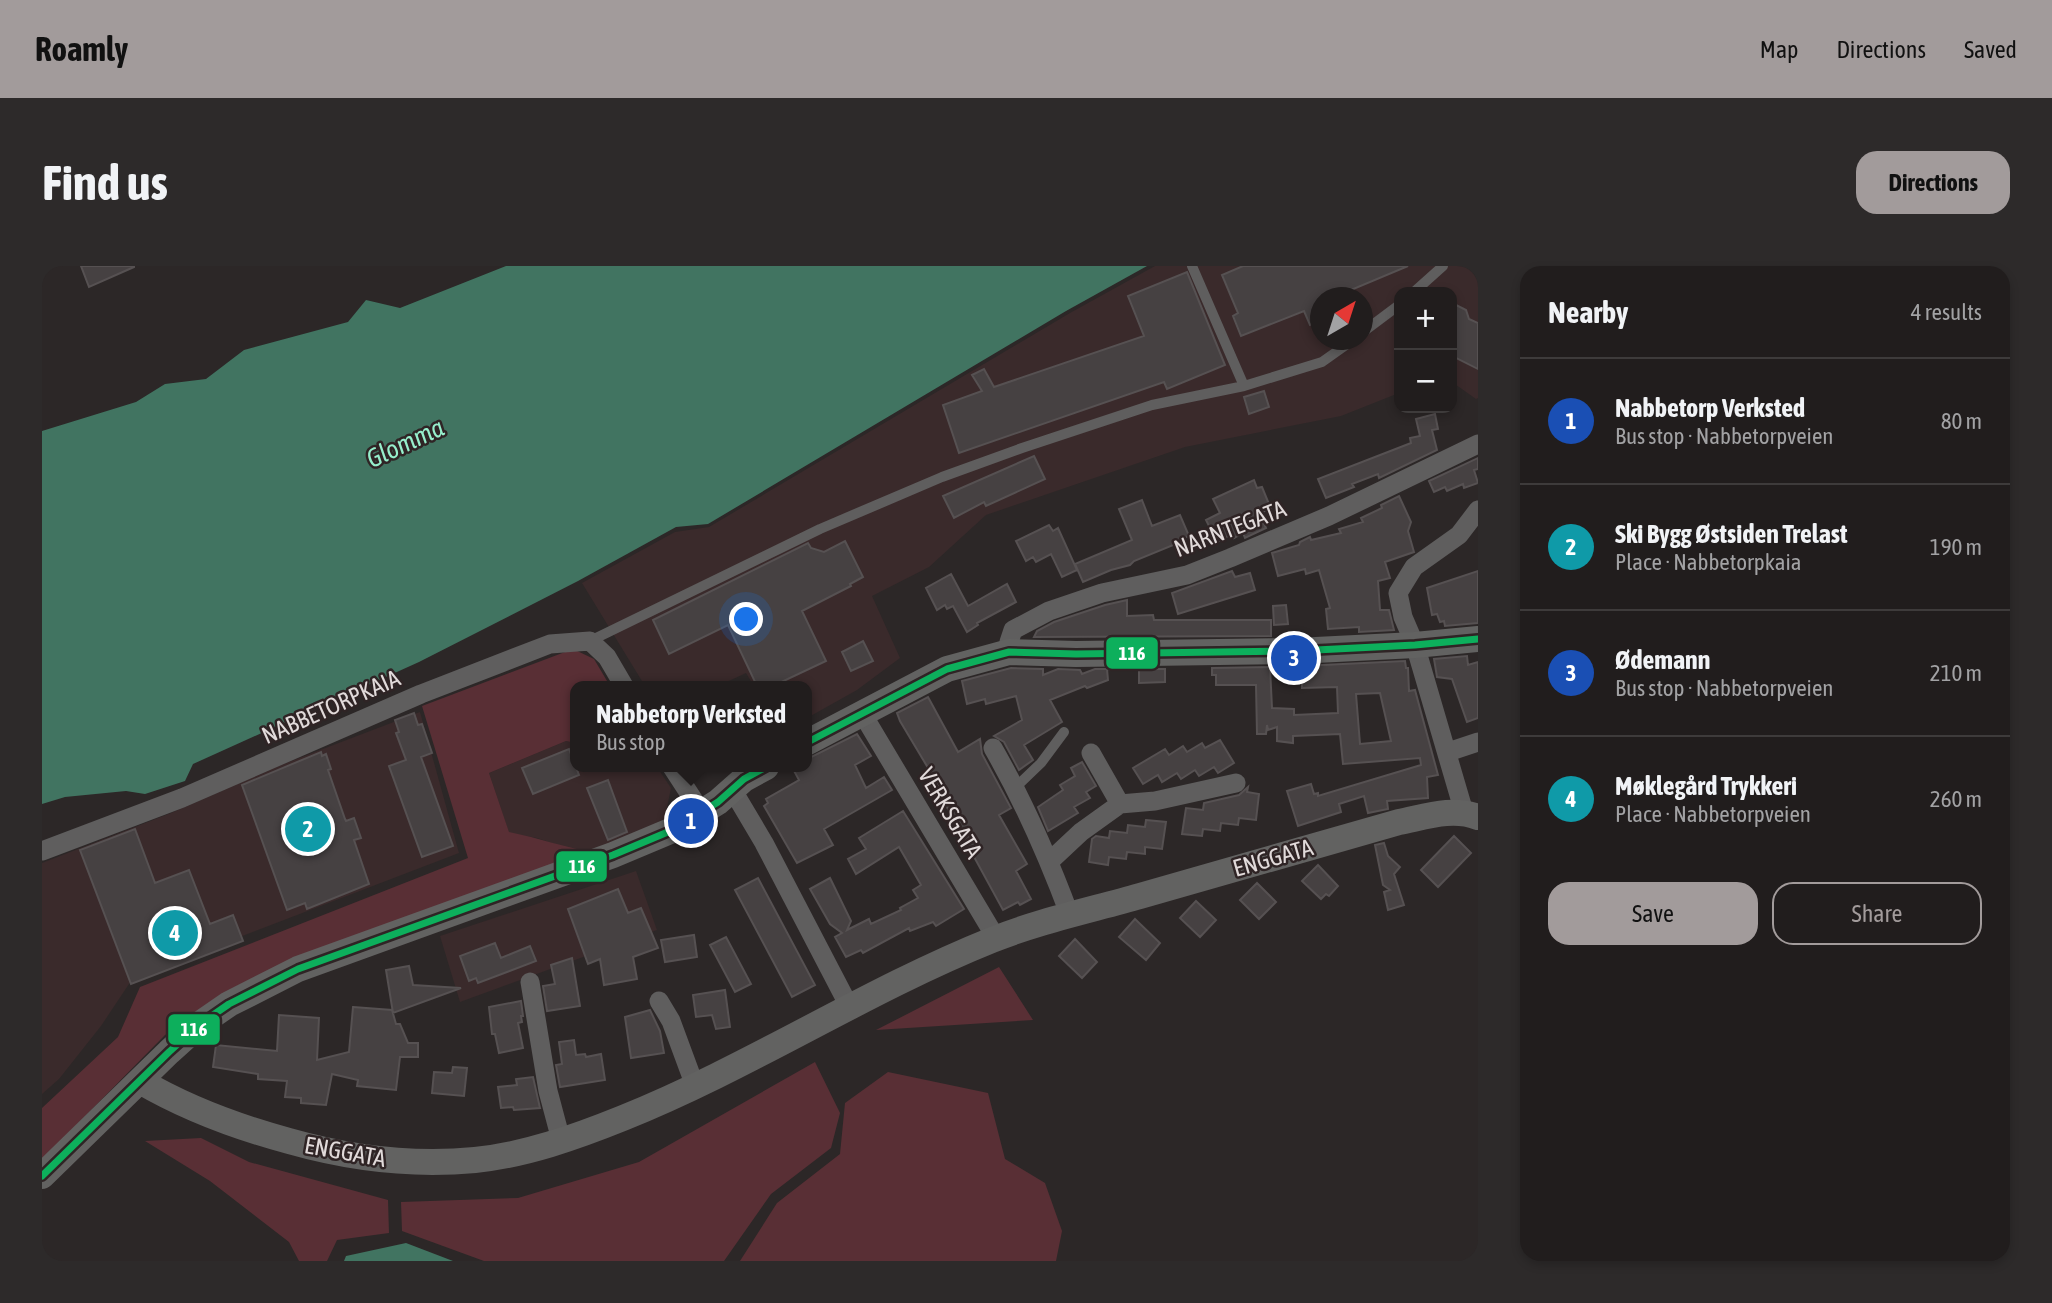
<!DOCTYPE html>
<html lang="en">
<head>
<meta charset="utf-8">
<style>
	body { margin:0; font-family:"Asap Condensed",sans-serif; background:#2d2a2a; color:#f1f3f6 }
	.controls { position:absolute; right:21px; top:21px; display:grid; overflow:hidden; border-radius:14px; box-shadow:0 4px 10px #0003 }
	.controls button { width:63px; height:63px; display:grid; place-items:center; padding:0; border:0; border-bottom:2px solid #3e3b3b; background:#211d1d; color:#f1f3f6; font:35px sans-serif }
	.compass { position:absolute; left:1268px; top:21px; width:63px; height:63px; border-radius:50%; background:#211d1d; box-shadow:0 4px 10px #0003; rotate:39deg }
	.you { position:absolute; left:705px; top:354px; width:24px; height:24px; margin:-18px; border:5px solid #fff; border-radius:50%; background:#1a73e8; box-shadow:0 0 0 10px #1a73e833 }
	.badge { display:grid; place-items:center; width:46px; height:46px; border-radius:50%; background:#a29b9b; color:#fff; font-size:23px; font-weight:700 }
	.pin { position:absolute; translate:-50% -50%; border:4px solid #fff; box-shadow:0 2px 7px #0006 }
	.popup { position:absolute; left:528px; top:415px; width:242px; height:91px; box-sizing:border-box; display:grid; place-content:center; border-radius:14px; background:#211d1d; filter:drop-shadow(0 2px 5px #0005); font-size:23px; white-space:nowrap; color:#a2a2a4 }
	.popup b { font-size:26px; color:#f1f3f6 }
	.popup::after { content:''; position:absolute; left:50%; top:100%; margin-left:-14px; border:14px solid transparent; border-top-color:#211d1d }
	.list { margin:0; padding:0; list-style:none }
	h2 { display:flex; justify-content:space-between; align-items:center; height:91px; margin:0; padding:0 28px; font-size:30px }
	h2 small { font-size:23px; font-weight:400; color:#a2a2a4 }
	.list li { display:grid; grid-template-columns:46px 1fr auto; gap:21px; align-items:center; box-sizing:border-box; height:126px; padding:0 28px; border-top:2px solid #3e3b3b }
	.list b { display:block; font-size:26px; white-space:nowrap }
	.list p { margin:0; font-size:23px; white-space:nowrap; color:#a2a2a4 }
	.list em { font-size:23px; font-style:normal; color:#a2a2a4 }
	.actions { display:flex; gap:14px; padding:21px 28px }
	.actions a { flex:1; padding:16px 0; border:2px solid #a29b9b; border-radius:21px; text-align:center; font-size:24px; color:#a29b9b }
	.actions .main { background:#a29b9b; color:#111 }
	.map { position:relative; flex:none; width:1436px; height:995px; overflow:hidden; border-radius:21px }
	header { display:flex; align-items:center; gap:42px; box-sizing:border-box; height:98px; padding:0 35px; background:#a29b9b; color:#111 }
	header strong { font-size:33px }
	nav { display:flex; gap:38px; margin-inline-start:auto; font-size:24px }
	.intro { display:flex; align-items:center; justify-content:space-between; box-sizing:border-box; height:168px; padding:0 42px }
	h1 { margin:0; font-size:49px }
	.button { padding:18px 32px; border-radius:21px; background:#a29b9b; color:#111; font-size:24px; font-weight:700 }
	main { display:flex; gap:42px; padding:0 42px }
	aside { flex:1; background:#211d1d; border-radius:21px; box-shadow:0 4px 10px #0003 }
	.map>svg:first-child { display:block }
	.built { fill:#3a2a2b; fill-rule:evenodd }
	.green { fill:#592f35 }
	.water { fill:#417461 }
	.building { fill:#464142; stroke:#565152; stroke-width:2; fill-rule:evenodd }
	.lines { fill:none; stroke-linecap:round; stroke-linejoin:round }
	.lane { stroke:#5f5e5e; stroke-width:10 }
	.street { stroke:#5f5e5e; stroke-width:19 }
	.secondary { stroke:#626261; stroke-width:26 }
	.bus-1-casing { stroke:#2f2425; stroke-width:12 }
	.bus-1 { stroke:#0daf5c; stroke-width:7 }
	.labels { text-anchor:middle; stroke-width:5; stroke-linejoin:round; paint-order:stroke }
	.street-label { font-size:24px; fill:#e1dada; stroke:#2f2425 }
	.water-label { font-size:26px; font-style:italic; fill:#96efcc; stroke:#2f2425 }
	.line-badge { stroke:#2f2425; stroke-width:2.5 }
	.badge-label { font-size:19px; text-anchor:middle; font-weight:bold; fill:#fff }
</style>
</head>
<body>
<header>
<strong>Roamly</strong>
<nav><a>Map</a><a>Directions</a><a>Saved</a></nav>
</header>
<div class="intro"><h1>Find us</h1><a class="button">Directions</a></div>
<main>
<div class="map">
<svg width="1436" height="995" viewBox="0 0 1436 995">
	<rect width="100%" height="100%" fill="#2c2727"/>
	<path class="built" d="M1113,0H1436V132L1434,133L1410,116V26H1357V127L1299,150L1143,181L944,249L887,301L830,330L858,392L815,424L765,452L764,420H712L704,407L676,420H603L540,317L633,266L667,261L1028,47ZM1279,32H1321V74H1279Z
		M378,446L417,587L91,712L59,760L17,813L0,828V597L129,547L239,499Z
		M524,475L533,477L534,501H615L629,522L622,556L555,586L525,582L495,572L467,567L447,507Z
		M594,605L615,664L418,736L398,670Z"/>
	<path class="green" d="M531,383L552,393L568,420H534L533,477L524,475L447,507L467,566C497,572 525,582 555,587L173,736L123,769L0,894V842L76,771L98,721L426,592L380,440Z
		M957,701L991,754L834,764Z
		M773,796L798,847L789,882L729,928L682,995H442L360,965L359,936L476,932L597,896Z
		M846,806L946,827L963,893L1003,917L1020,965L1014,995H698L735,937L798,888L803,837Z
		M159,872L207,896L346,934L347,967L295,974L285,995H257L247,976L168,915L103,875Z"/>
	<path class="water" d="M464,0H1105L1024,45L666,258L634,261L536,315L377,396L151,498L143,515L103,528L84,525L23,531L0,538V165L94,136L123,118L164,113L202,84L306,56L324,34L358,42Z
		M364,977L411,995H302L304,990Z"/>
	<path class="building" d="M39,0H92V1L47,21Z
		M1201,0H1366L1304,26L1307,32H1278V54L1268,59L1262,45L1199,70L1191,50L1196,47L1180,9Z
		M1145,6L1183,99L1125,123L1122,116L917,187L901,139L940,125L930,109L942,103L952,121L1102,70L1086,30Z
		M1410,37L1424,44L1427,53L1436,57V103L1410,90Z
		M1222,125L1227,141L1207,148L1202,131Z
		M1393,148L1396,163L1390,164L1395,184L1337,212L1336,208L1310,218L1312,221L1284,232L1276,213L1369,177L1368,172L1378,170L1374,153Z
		M992,190L1003,213L944,240L942,236L912,252L901,230Z
		M1436,192V203L1432,204L1436,217L1422,222L1421,218L1405,225L1403,221L1392,226L1387,215Z
		M1212,214L1215,222L1220,221L1229,243L1217,247L1224,262L1203,272L1201,267L1192,272L1190,268L1175,276L1164,254L1178,247L1171,233Z
		M1357,230L1369,256L1366,265L1372,286L1343,296L1348,312L1336,315L1338,344H1347L1352,364L1317,366V361L1286,363L1284,343L1288,342L1277,304L1264,308L1263,303L1236,310L1230,287L1257,279L1258,276L1268,271L1269,274L1299,267L1297,263L1321,256L1319,252L1340,242L1339,239Z
		M1100,234L1110,260L1138,249L1147,270L1140,273L1141,275L1092,295L1088,299L1069,304L1041,316L1033,298L1090,274L1077,243Z
		M1007,259L1011,265L1016,262L1035,304L1020,311L1009,288L994,296L991,291L984,295L974,275Z
		M803,275L821,311L808,318L809,320L760,345L784,395L731,420H715L686,359L627,388L611,354L766,277L769,282L782,286Z
		M1190,305L1193,311L1208,307L1213,324L1136,348L1130,327Z
		M1436,305V357L1403,360L1402,355L1398,356L1395,348L1390,349L1385,322Z
		M909,308L926,340L965,318L974,336L935,357L936,359L925,366L911,340L905,343L903,339L895,344L884,322Z
		M1085,334V350L1111,349L1112,354H1229V370L992,371L995,365L1012,356L1063,339Z
		M1244,339L1246,358L1232,359L1231,340Z
		M821,375L831,395L809,405L800,386Z
		M1425,390L1426,399L1436,396V452L1425,456L1410,413L1395,411L1392,393Z
		M1363,395L1364,402H1366L1367,425L1373,424L1396,509L1385,511L1386,532L1345,535L1346,543L1326,547L1322,530L1297,538L1299,546L1256,560L1245,525L1269,518L1272,528L1276,527V530L1379,499L1378,492L1301,498L1298,468L1251,470V477L1235,475V461L1226,464L1225,459L1224,468H1215L1214,419H1174V409H1170V402L1228,401L1230,442L1252,443V449L1296,447L1295,421L1260,422V400ZM1338,427L1349,475L1318,478L1314,428Z
		M969,402L1001,403V409L1016,403L1038,404L1040,408L1053,403H1065L1066,414L1045,422L1043,420L1008,434L1020,456L982,479L991,494L977,504L962,476L952,470L980,454L974,430L944,438L943,433L925,438L920,415Z
		M1066,403H1123V416L1097,417V404Z
		M886,431L916,486L938,473L940,488L969,542L957,549L985,598L974,605L989,633L978,639L976,636L961,644L895,523L898,522L858,455L855,447Z
		M372,447L376,459L380,458L390,487L379,491L411,580L380,591L347,500L364,494L354,467L357,466L353,454Z
		M815,468L829,490L813,499L824,522L842,511L850,524L782,563L791,579L755,597L722,540L726,537L724,533L757,514L750,501H765V493Z
		M1178,474L1192,497L1176,507L1172,501L1157,510L1153,504L1139,513L1135,507L1120,516L1116,509L1101,518L1091,502L1123,483L1127,489L1141,480L1145,486L1160,477L1163,482Z
		M527,483L537,509L491,528L480,502Z
		M279,486L280,490L284,488L289,503L286,504L303,553L304,555L312,552L319,572L312,574L327,618L265,643L263,637L245,644L200,519Z
		M1040,496L1054,520L1044,526L1048,532L1032,541L1036,547L1006,565L996,541L1021,524L1018,519L1033,510L1029,502Z
		M566,514L585,566L566,574L545,522Z
		M1206,521L1205,526L1217,528L1214,554L1197,552L1196,559L1179,557L1178,565L1161,563L1160,570L1140,568L1144,542L1161,544L1162,537L1197,529Z
		M861,545L922,643L894,660L891,656L868,665L867,662L821,687L819,684L804,691L793,671L800,667L788,658L768,623L788,612L809,655L805,664L827,653L829,658L859,644L858,642L876,632L871,624L879,619L857,581L814,608L806,593L824,583L817,572Z
		M1104,554L1124,556L1120,583L1103,581V588L1085,586L1084,593L1067,591L1066,599L1047,596L1050,573L1054,570L1067,572L1068,565L1085,567L1086,559L1103,561Z
		M93,563L113,617L147,604L168,658L191,649L201,675L89,718L38,584Z
		M1412,570L1429,587L1396,621L1379,604Z
		M1342,577L1346,590L1358,601L1352,608L1362,639L1346,644L1342,626L1348,624L1341,619L1333,579Z
		M1276,599L1296,620L1287,630L1284,628L1279,633L1260,615Z
		M716,612L773,719L750,731L693,624Z
		M1215,617L1234,636L1217,653L1198,634Z
		M576,623L586,647L599,642L616,682L591,691L595,713L562,719L558,693L546,698L526,643Z
		M1154,635L1174,654L1158,671L1138,652Z
		M1093,653L1118,677L1104,694L1077,671Z
		M652,669L655,691L623,696L619,674Z
		M684,671L709,718L693,726L668,679Z
		M1033,673L1055,696L1040,712L1017,690Z
		M453,677L459,692L488,680L494,695L436,717L434,712L427,715L418,690Z
		M530,692L538,740L505,745L501,720L513,718L509,699Z
		M367,700L371,719L419,722L351,747L344,704Z
		M683,724L688,761L674,763L670,749L654,751L651,729Z
		M479,735L481,750H479L480,756L476,757L481,782L457,787L453,768H450L447,741Z
		M311,741L350,744L354,758H358L366,777H376V791H358L354,824L315,820L316,814L290,808L284,839L259,837V832L243,831L245,815L216,813V808L171,801L174,779L235,785L237,749L277,752L275,794L307,786Z
		M608,744L618,765L622,787L589,792L583,751Z
		M532,774L534,789L543,788L544,791L559,788L563,814L518,821L514,799L520,798L517,776Z
		M411,801L425,802L422,830L390,827L392,806L410,807Z
		M491,811L498,842L472,844L471,841L459,842L456,821L475,819L474,813Z"/>
	<g class="lines">
		<path class="lane" d="M1150,0L1202,120
			M1372,26L1401,0
			M1321,66L1357,39
			M548,375L778,263L900,211L980,182L1110,139L1202,120L1280,96L1311,74
			M974,521L999,497L1022,466"/>
		<path class="street" d="M967,386V376L971,364L1007,345L1060,327L1145,309L1188,292L1287,250L1436,178
			M820,447L954,672
			M951,482C982,536 1006,591 1028,650
			M1406,486L1436,476
			M1049,487L1078,538
			M630,501L660,547
			M690,523L722,577L807,740
			M1422,546L1373,379L1361,351L1356,327L1372,301L1417,269L1436,244
			M0,585L140,532L379,428L508,378L548,375L565,391L582,420
			M1008,595L1039,566L1078,538L1113,535L1194,517
			M488,716L506,825L519,874
			M617,735L629,755L653,820"/>
		<path class="secondary" d="M764,477L905,403L967,386L1034,388L1254,385L1373,379L1436,373
			M98,815C144,842 195,861 247,875C307,892 370,900 433,894C483,889 534,871 581,852C708,801 823,725 950,674C997,655 1049,644 1098,630C1184,606 1270,581 1357,556C1383,551 1410,541 1436,551
			M0,910L127,786L158,758L187,738L256,703L571,589L633,563L676,536L702,513L724,501"/>
		<g class="bus-1-casing">
			<path id="bus-1" d="M764,477L905,403L967,386L1034,388L1254,385L1373,379L1436,373
				M0,910L127,786L158,758L187,738L256,703L571,589L633,563L676,536L702,513L724,501"/>
		</g>
		<use href="#bus-1" class="bus-1"/>
	</g>
	<g class="labels">
		<g class="street-label">
			<text transform="translate(1188 263) rotate(-21)" y="8">NARNTEGATA</text>
			<text transform="translate(289 441) rotate(-24)" y="8">NABBETORPKAIA</text>
			<text transform="translate(908 547) rotate(59)" y="8">VERKSGATA</text>
			<text transform="translate(1231 592) rotate(-16)" y="8">ENGGATA</text>
			<text transform="translate(303 886) rotate(10)" y="8">ENGGATA</text>
		</g>
		<g class="water-label">
			<text transform="translate(363 177) rotate(-25)" y="9">Glomma</text>
		</g>
	</g>
	<g class="line-badge">
		<rect x="1063" y="370" width="54" height="34" rx="7" fill="#0daf5c"/>
		<rect x="513" y="584" width="53" height="33" rx="7" fill="#0daf5c"/>
		<rect x="125" y="747" width="54" height="33" rx="7" fill="#0daf5c"/>
	</g>
	<g class="badge-label">
		<text x="1090" y="394">116</text>
		<text x="540" y="607">116</text>
		<text x="152" y="770">116</text>
	</g>
</svg>
<div class="controls">
<button>+</button>
<button>−</button>
</div>
<svg class="compass" viewBox="-18 -18 36 36"><path d="M0-13l5 13h-10z" fill="#e53935"/><path d="M0 13l5-13h-10z" fill="#a2a2a4"/></svg>
<div class="you"></div>
<div class="pin badge" style="left:649px;top:555px;background:#1a4fb4">1</div>
<div class="popup"><b>Nabbetorp Verksted</b>Bus stop</div>
<div class="pin badge" style="left:266px;top:563px;background:#0f9aa8">2</div>
<div class="pin badge" style="left:1252px;top:392px;background:#1a4fb4">3</div>
<div class="pin badge" style="left:133px;top:667px;background:#0f9aa8">4</div>
</div>
<aside>
<h2>Nearby<small>4 results</small></h2>
<ul class="list">
<li><span class="badge" style="background:#1a4fb4">1</span><div><b>Nabbetorp Verksted</b><p>Bus stop · Nabbetorpveien</p></div><em>80 m</em></li>
<li><span class="badge" style="background:#0f9aa8">2</span><div><b>Ski Bygg Østsiden Trelast</b><p>Place · Nabbetorpkaia</p></div><em>190 m</em></li>
<li><span class="badge" style="background:#1a4fb4">3</span><div><b>Ødemann</b><p>Bus stop · Nabbetorpveien</p></div><em>210 m</em></li>
<li><span class="badge" style="background:#0f9aa8">4</span><div><b>Møklegård Trykkeri</b><p>Place · Nabbetorpveien</p></div><em>260 m</em></li>
</ul>
<div class="actions"><a class="main">Save</a><a>Share</a></div>
</aside>
</main>
</body>
</html>
